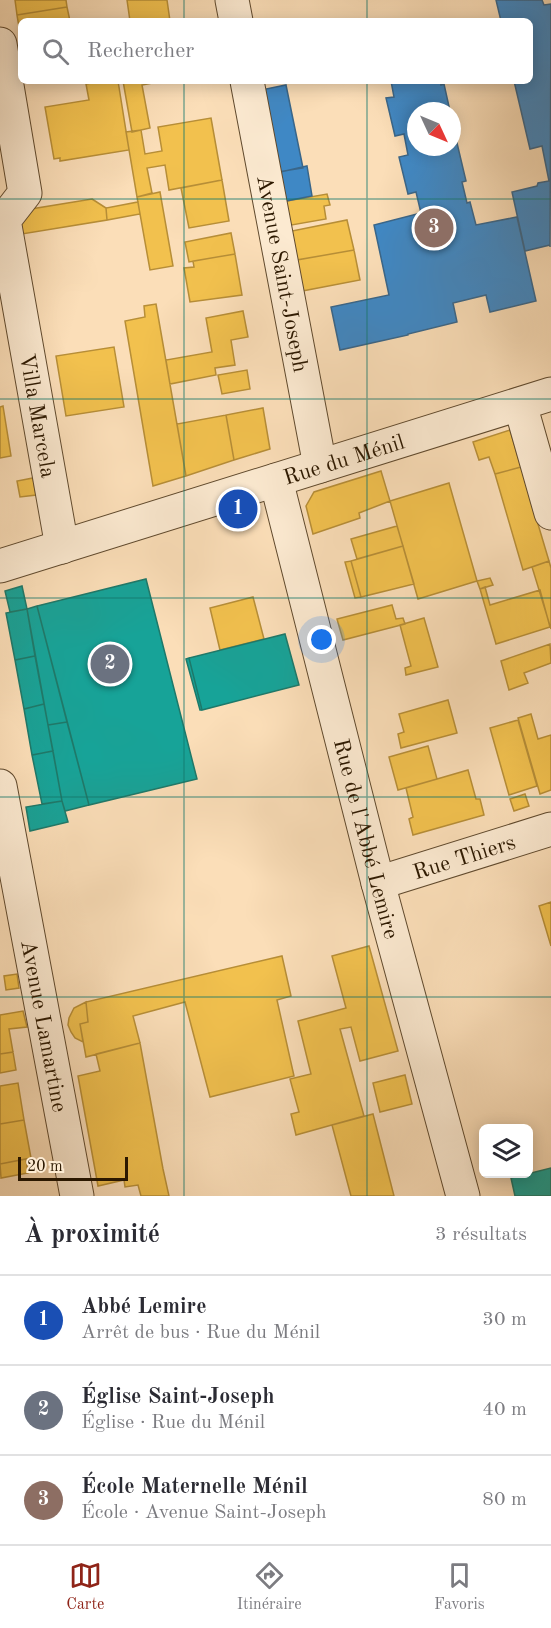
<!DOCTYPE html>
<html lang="fr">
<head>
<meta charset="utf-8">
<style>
	body { margin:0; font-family:"Old Standard TT",serif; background:#f2f2f3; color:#2b2b33 }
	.controls { position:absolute; right:18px; bottom:18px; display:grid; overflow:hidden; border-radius:9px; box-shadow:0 3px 15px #0003 }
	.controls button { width:54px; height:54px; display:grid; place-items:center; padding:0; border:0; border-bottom:2px solid #e1e1e2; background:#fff; color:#2b2b33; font:30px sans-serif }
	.compass { position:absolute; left:407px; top:102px; width:54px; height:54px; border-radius:50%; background:#fff; box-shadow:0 3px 15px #0003; rotate:134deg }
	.scale { position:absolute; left:18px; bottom:15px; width:110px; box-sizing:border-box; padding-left:6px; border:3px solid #2c1800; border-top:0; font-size:16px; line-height:21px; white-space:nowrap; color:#2c1800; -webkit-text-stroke:4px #fcead1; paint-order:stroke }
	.you { position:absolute; left:322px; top:640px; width:21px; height:21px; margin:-15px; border:4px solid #fff; border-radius:50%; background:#1a73e8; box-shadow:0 0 0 9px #1a73e833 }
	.badge { display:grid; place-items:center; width:39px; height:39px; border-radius:50%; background:#8f2418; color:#fff; font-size:20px; font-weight:700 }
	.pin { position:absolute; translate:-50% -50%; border:3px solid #fff; box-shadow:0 2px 6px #0006 }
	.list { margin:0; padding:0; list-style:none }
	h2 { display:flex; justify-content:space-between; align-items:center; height:78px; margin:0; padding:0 24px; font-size:26px }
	h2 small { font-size:20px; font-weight:400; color:#7c7c81 }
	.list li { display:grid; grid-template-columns:39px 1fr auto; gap:18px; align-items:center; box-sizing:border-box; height:90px; padding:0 24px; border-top:2px solid #e1e1e2 }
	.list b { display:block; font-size:22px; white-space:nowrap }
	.list p { margin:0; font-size:20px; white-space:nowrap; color:#7c7c81 }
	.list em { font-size:20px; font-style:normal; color:#7c7c81 }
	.icon { flex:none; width:33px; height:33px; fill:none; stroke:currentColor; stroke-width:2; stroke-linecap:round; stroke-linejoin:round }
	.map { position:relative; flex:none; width:551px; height:1196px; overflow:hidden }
	.search { position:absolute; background:#fff; box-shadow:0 3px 15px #0003; left:18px; right:18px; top:18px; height:66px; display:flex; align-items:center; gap:15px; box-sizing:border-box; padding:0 21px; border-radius:9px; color:#7c7c81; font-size:22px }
	.sheet { height:348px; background:#fff }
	nav { display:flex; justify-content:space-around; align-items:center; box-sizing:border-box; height:84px; border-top:2px solid #e1e1e2; background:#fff; font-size:16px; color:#7c7c81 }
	nav a { display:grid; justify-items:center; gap:3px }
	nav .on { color:#8f2418 }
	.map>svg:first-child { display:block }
	.homes { fill:#f2c14e; stroke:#b78e37; stroke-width:1.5 }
	.schools { fill:#3f88c5; stroke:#39668a; stroke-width:1.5 }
	.public { fill:#17a398; stroke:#1d796a; stroke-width:1.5 }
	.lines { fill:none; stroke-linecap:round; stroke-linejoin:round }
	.minor-casing { stroke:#604a2e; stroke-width:35 }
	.minor { stroke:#fcead1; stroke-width:33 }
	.grid { fill:none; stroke:#0f766e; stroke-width:1.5; stroke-opacity:0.55 }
	.labels { text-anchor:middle; stroke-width:6; stroke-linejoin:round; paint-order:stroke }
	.street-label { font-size:22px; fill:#2c1800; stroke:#fcead1 }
</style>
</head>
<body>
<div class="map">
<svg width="551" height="1196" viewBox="0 0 551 1196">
	<rect width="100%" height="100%" fill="#fbdeb8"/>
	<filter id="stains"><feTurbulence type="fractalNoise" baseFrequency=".00333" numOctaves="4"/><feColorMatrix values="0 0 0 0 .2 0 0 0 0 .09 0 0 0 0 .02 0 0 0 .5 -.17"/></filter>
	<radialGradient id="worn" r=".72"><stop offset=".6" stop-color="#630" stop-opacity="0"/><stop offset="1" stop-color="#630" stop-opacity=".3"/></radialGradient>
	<path class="homes" d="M15,0H66L67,7L17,15Z
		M127,0H167L170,21H130Z
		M67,7L70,21H21V39L17,15Z
		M101,81H118L129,150L60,161V158L54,159L45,107L89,100L86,84Z
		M123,81H163L142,85L150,128L132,132Z
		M211,118L222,180L169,190L165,165L147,168L152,193L137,197L126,132L141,130L145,154L162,151L158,127Z
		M222,180L229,221L189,228L181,188Z
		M160,192L173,266L150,270L137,197Z
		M327,194L330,205L324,206L326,219L286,226L281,202Z
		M92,199L106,208L107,220L22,234L20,224L31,209Z
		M138,202L140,214L107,220L106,208Z
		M347,220L354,250L297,260L287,232Z
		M231,233L235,254L189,262L185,242Z
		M354,250L360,280L297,292V260Z
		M235,254L242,295L190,302L184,268L194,267L193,261Z
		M156,304L186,476L153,486L125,321L145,317L144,306Z
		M243,311L248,337L231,340L235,365L215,368L216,375L170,384L166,360L212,352L206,318Z
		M114,347L124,407L66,416L56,356Z
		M247,370L250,389L222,394L218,375Z
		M3,406L11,456L0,458V407Z
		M263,408L270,449L234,460L226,415Z
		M226,415L234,460L186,476L177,424Z
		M510,430L521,467L495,474L489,457L479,460L473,442Z
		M521,467L549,561L523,570L495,474Z
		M381,471L390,501L359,513L360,518L313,534L306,506L314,492Z
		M33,478L36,495L20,497L17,481Z
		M449,483L477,581L418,599L390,501Z
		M397,526L403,546L357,559L351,539Z
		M403,546L414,584L361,597L351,561Z
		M351,561L361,597L355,598L345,562Z
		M549,561L551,568V629L532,567Z
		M490,578L493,585L480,589L477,581Z
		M485,587L490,605L540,590L550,627L496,644L480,589Z
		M253,597L264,639L220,650L210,608Z
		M392,605L396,619L403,618L405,624L343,640L337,619Z
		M424,618L438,667L406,675L405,668L411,666L400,625Z
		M550,644L551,663L524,673L528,683L509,690L501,661Z
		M448,700L457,733L401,748L398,734L404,732L399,714Z
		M531,714L538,739L551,735V790L540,794L518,718Z
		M518,720L537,786L509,795L490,728Z
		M428,746L437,779L398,790L389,757Z
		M468,770L476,799H480L484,815L413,835L409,819L413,817L406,788Z
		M525,794L529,806L514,811L510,799Z
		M551,902V946L539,906Z
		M369,946L398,1051L360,1061L351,1027L340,1029L364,1116L296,1135L291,1114L299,1112L290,1079L311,1074L298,1021L346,1008L332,956Z
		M282,956L291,996L277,1000L294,1076L210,1097L185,1002L133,1016L140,1043L86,1057L80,1024L88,1022L86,1002Z
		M17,974L19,988L6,990L4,976Z
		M86,1002L88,1022L80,1024L83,1042L75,1038L71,1032L68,1025L69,1018L74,1008Z
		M23,1011L27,1027L9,1029L13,1052L0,1054V1015Z
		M140,1043L163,1169L169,1196H141L138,1185L125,1187L124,1180L98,1186L78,1076L100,1071L96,1054Z
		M13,1052L16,1070L0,1073V1054Z
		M405,1075L412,1104L380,1112L373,1083Z
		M18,1083L24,1120L0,1124V1086Z
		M373,1114L394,1196H351L332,1125Z
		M24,1120L31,1158L0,1164V1124Z
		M26,1159L28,1173L1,1178L0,1164Z"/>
	<path class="schools" d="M496,0H542L544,5L551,4L550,247V245L525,251L512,192L537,186L538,183L549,181L542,146L530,149L514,81H530V21H501Z
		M391,81H440L441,85L444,84L450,111H416V147H452V134L454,144L457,143L466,181L462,182L467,203L470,202L476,225L517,217L536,301L490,312L486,295L453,303L457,322L408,334V335L340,350L331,307L389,295L374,225L421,213L416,192L408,194L399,157L408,155L404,134L395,136L386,98L394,97Z
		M286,85L303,168L278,172L261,90Z
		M307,166L312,196L281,202L276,173Z"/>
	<path class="public" d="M146,579L197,779L89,805L37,606Z
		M22,586L27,609L10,612L5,591Z
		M37,606L67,722L48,725L27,609Z
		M27,609L35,656L15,660L6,613Z
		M285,634L299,685L202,710L189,658Z
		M35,656L44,704L24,709L15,660Z
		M189,658L202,710H200L186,659Z
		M44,704L53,751L32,755L24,709Z
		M67,722L89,805L65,811L62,801L48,725Z
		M53,751L62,801L42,804L32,755Z
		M62,801L68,822L30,831L26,807Z
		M551,1168V1196H515L511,1178Z"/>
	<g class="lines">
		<g class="minor-casing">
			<g id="minor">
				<path d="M232,0L236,21"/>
				<path id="s1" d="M0,44L25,193L4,220L62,547"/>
				<path id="s2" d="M247,81L320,466"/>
				<path d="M520,404L551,513"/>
				<path id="s3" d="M276,480L378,883L463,1196"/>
				<path id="s4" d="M0,566L551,394"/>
				<path id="s5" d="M0,786L77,1196"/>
				<path id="s6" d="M378,883L551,829"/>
			</g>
		</g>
		<use href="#minor" class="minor"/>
	</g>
	<path class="grid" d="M184,0V21M367,0V21M184,81V1196M367,81V1196M0,199H551M0,399H551M0,598H551M0,797H551M0,997H551"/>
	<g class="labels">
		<g class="street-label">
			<text dy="8" stroke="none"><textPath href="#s2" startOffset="196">Avenue Saint-Joseph</textPath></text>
			<text dy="8" stroke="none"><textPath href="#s1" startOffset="384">Villa Marcela</textPath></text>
			<text dy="8" stroke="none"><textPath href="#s4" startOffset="360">Rue du Ménil</textPath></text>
			<text dy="8" stroke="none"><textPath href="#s3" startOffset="370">Rue de l'Abbé Lemire</textPath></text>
			<text dy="8" stroke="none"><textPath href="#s6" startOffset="90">Rue Thiers</textPath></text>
			<text dy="8" stroke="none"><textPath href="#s5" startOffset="244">Avenue Lamartine</textPath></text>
		</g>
	</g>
	<rect width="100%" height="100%" filter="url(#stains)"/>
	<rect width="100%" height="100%" fill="url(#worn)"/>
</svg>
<div class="controls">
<button><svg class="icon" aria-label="layers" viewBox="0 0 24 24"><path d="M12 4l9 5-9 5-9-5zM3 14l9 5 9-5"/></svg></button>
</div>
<svg class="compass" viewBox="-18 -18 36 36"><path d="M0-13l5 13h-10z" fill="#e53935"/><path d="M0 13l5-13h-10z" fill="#7c7c81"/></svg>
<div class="scale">20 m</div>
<div class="you"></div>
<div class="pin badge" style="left:238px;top:509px;background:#1a4fb4">1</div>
<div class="pin badge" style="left:110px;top:664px;background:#6b7280">2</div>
<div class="pin badge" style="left:434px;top:228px;background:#8d6e63">3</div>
<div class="search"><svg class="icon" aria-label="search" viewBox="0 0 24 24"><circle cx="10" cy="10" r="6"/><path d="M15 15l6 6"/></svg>Rechercher</div>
</div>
<section class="sheet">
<h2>À proximité<small>3 résultats</small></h2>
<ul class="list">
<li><span class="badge" style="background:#1a4fb4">1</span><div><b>Abbé Lemire</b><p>Arrêt de bus · Rue du Ménil</p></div><em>30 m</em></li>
<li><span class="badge" style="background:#6b7280">2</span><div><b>Église Saint-Joseph</b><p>Église · Rue du Ménil</p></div><em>40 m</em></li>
<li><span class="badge" style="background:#8d6e63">3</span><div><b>École Maternelle Ménil</b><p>École · Avenue Saint-Joseph</p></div><em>80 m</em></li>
</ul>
</section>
<nav>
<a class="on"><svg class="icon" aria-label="map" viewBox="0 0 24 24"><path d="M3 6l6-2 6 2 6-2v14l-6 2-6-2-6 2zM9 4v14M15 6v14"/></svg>Carte</a>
<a><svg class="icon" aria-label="directions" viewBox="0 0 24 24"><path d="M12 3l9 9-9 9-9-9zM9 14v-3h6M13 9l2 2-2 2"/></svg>Itinéraire</a>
<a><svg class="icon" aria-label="saved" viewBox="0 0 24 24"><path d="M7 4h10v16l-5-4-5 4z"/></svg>Favoris</a>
</nav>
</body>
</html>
